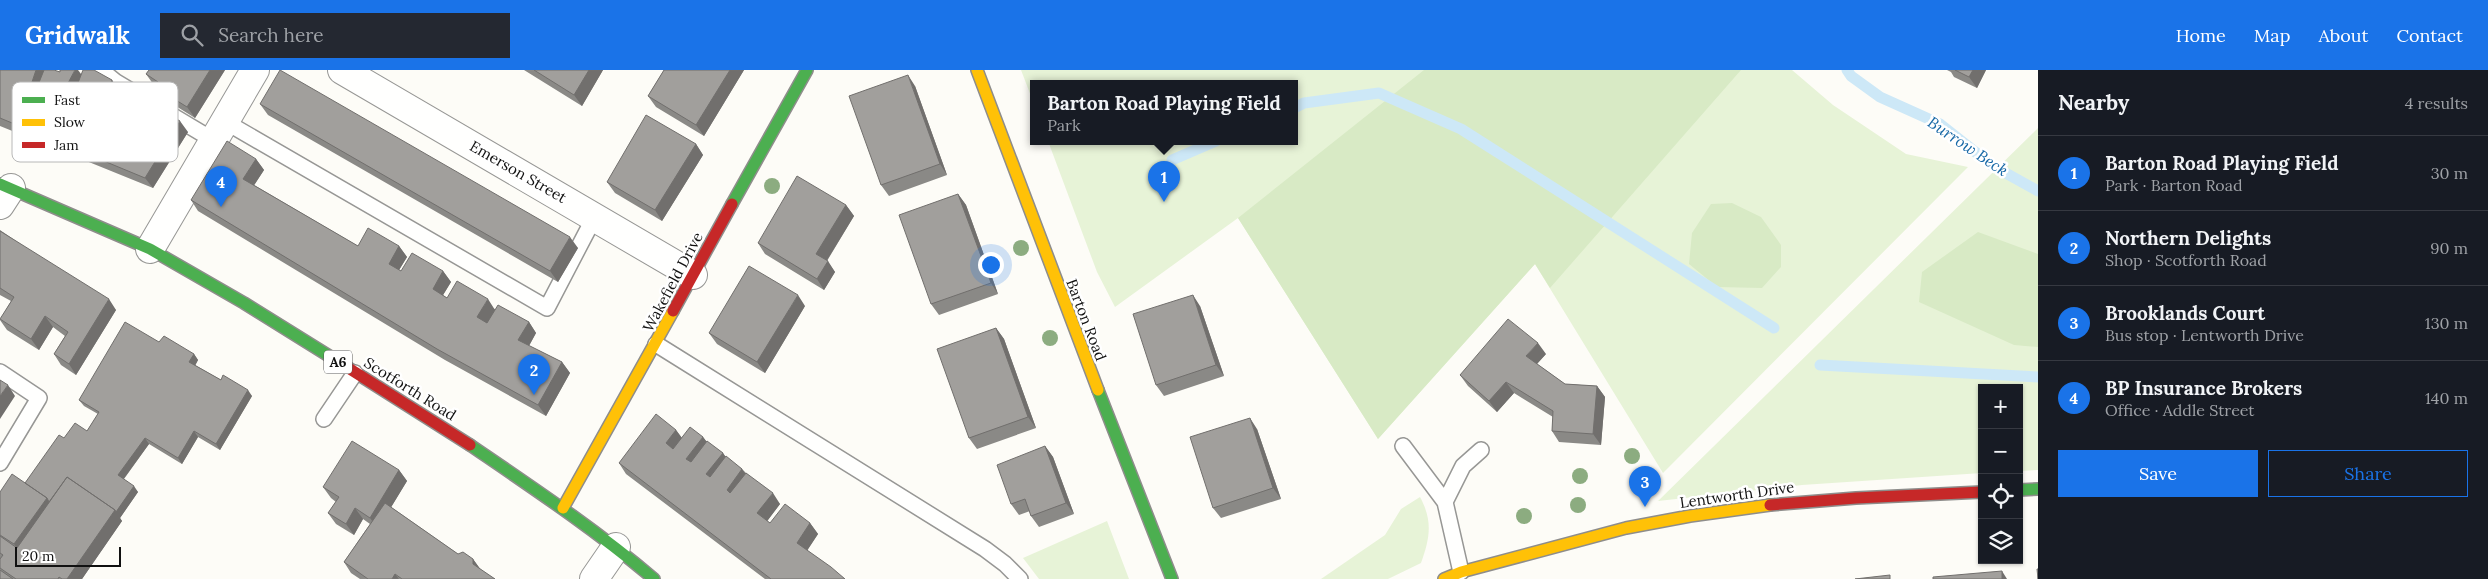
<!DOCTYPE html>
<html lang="en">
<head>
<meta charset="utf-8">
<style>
	body { margin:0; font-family:Lora,serif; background:#242831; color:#f1f3f6 }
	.controls { position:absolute; right:15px; bottom:15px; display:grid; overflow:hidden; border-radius:0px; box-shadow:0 1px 4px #0004 }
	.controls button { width:45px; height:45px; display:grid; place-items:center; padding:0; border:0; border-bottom:1px solid #363941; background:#171b24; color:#f1f3f6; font:25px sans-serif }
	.scale { position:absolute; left:15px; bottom:12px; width:106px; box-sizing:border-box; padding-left:5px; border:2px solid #111; border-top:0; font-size:14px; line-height:18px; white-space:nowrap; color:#111; -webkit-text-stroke:4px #fff; paint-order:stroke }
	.you { position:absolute; left:990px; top:194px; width:18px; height:18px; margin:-12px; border:4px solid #fff; border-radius:50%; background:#1a73e8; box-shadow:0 0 0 8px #1a73e833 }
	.badge { display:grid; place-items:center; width:32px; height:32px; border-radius:50%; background:#1a73e8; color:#fff; font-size:16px; font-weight:700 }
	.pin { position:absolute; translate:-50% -41px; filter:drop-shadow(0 1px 2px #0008) }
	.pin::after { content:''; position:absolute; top:26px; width:18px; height:15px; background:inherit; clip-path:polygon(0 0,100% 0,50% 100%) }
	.popup { position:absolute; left:1030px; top:10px; width:268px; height:65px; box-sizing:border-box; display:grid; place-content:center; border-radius:0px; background:#171b24; filter:drop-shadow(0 1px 4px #0005); font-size:16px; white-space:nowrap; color:#9ea1a6 }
	.popup b { font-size:19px; color:#f1f3f6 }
	.popup::after { content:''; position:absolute; left:50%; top:100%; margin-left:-10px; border:10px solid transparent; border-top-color:#171b24 }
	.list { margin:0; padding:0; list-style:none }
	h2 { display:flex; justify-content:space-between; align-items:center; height:65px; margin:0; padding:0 20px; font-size:21px }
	h2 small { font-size:16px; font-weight:400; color:#9ea1a6 }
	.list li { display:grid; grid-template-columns:32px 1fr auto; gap:15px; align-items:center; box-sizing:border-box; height:75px; padding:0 20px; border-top:1px solid #363941 }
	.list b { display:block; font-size:19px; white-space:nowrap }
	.list p { margin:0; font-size:16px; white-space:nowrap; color:#9ea1a6 }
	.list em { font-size:16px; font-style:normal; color:#9ea1a6 }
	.actions { display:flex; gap:10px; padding:15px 20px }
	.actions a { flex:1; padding:11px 0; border:1px solid #1a73e8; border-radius:0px; text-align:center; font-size:18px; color:#1a73e8 }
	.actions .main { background:#1a73e8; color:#fff }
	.icon { flex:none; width:28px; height:28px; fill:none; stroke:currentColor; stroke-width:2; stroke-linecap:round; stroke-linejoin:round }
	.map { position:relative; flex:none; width:2038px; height:509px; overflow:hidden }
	header { display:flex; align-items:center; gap:30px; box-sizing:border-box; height:70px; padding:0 25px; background:#1a73e8; color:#fff }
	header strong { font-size:24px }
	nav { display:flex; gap:28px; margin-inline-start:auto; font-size:18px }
	.search { width:350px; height:45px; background:#242831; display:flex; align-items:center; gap:12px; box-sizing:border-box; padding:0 18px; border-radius:0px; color:#9ea1a6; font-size:19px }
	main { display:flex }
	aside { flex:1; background:#171b24 }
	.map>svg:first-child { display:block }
	.green { fill:#e7f3d7 }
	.forest { fill:#d8eac5 }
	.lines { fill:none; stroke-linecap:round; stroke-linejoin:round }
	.stream { stroke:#cde8f7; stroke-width:11 }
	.lane-casing { stroke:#979795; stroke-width:18 }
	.street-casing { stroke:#979795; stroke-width:30 }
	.fast-casing { stroke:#8e8d8b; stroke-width:14 }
	.slow-casing { stroke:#8e8d8b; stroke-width:14 }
	.jam-casing { stroke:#8e8d8b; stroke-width:14 }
	.lane { stroke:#fffffe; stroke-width:15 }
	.street { stroke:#fffffe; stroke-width:28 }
	.fast { stroke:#4caf50; stroke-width:11 }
	.slow { stroke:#ffc107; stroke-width:11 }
	.jam { stroke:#c62828; stroke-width:11 }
	.tree { fill:#8cac80 }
	.wall { fill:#8a8986 }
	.shaded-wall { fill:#716f6d }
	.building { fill:#a19f9c; stroke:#716f6d }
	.labels { text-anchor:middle; stroke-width:5; stroke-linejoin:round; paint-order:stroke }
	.shield { fill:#fff; stroke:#585858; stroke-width:1 }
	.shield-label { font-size:14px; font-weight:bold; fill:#111 }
	.street-label { font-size:15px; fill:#111; stroke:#fff }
	.water-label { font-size:16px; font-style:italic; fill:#1768a6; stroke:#fff }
	.key { fill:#fff; stroke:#b8b8b8; stroke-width:1 }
	.key-label { font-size:14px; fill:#111 }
</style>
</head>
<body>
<header>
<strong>Gridwalk</strong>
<div class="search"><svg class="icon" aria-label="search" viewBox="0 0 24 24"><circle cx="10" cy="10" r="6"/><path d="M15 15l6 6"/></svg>Search here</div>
<nav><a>Home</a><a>Map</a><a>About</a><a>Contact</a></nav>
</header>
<main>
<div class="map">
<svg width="2038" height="509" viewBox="0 0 2038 509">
	<rect width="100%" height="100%" fill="#fdfcf7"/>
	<path class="green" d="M1021,0H1792L1833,35L1906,84L1968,97L1663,403L1535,194L1378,369L1238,148L1115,237L1097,202L1048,71H1294V13H1034V34Z
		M2038,58V400L2019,401V318H1982V403L1802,415L1658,431Z
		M1420,427C1433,451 1430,468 1421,493L1388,509H1321L1385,465L1401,439Z
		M1107,451L1129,509H1039L1023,488Z"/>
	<path class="forest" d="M1424,0H1741L1550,218L1535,194L1378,369L1238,148Z
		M1732,133L1761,147L1781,175V197L1762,218L1717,217L1689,194L1692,163L1711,134Z
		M1978,162L2038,184V277L2014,275L1919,232L1922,202Z"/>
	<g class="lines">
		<path class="stream" d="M1847,0L1851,6L1880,27L1940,54L1993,96L2038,121
			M1294,38L1304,33L1379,23L1461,59L1774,258
			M1172,90L1216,71
			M1820,295L2038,307"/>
		<g class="lane-casing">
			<path id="lane" d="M101,0L116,12L213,70
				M224,51L547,238L595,146
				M656,274L985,479L1005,494L1020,509
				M0,302L39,328L0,393
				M324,349L355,303
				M1403,376L1445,432L1461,502
				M1445,432L1463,396L1481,380"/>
		</g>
		<g class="street-casing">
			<path id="street" d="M342,0L693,205
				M0,135L11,118
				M150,179L255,0
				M594,509L616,477"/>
		</g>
		<g class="fast-casing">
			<path id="fast" d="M0,114L150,179L244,233L342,294
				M732,134L807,0
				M1098,320L1172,509
				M470,375C533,418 596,460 654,509
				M2019,420L2038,419"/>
		</g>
		<g class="slow-casing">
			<path id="slow" d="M977,0L1098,320
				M563,438L673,241
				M1444,509L1461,502L1626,458L1690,446L1770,435"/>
		</g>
		<g class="jam-casing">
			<path id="jam" d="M673,241L732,134
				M342,294L470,375
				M1770,435L1856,428L1982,422"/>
		</g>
		<use href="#lane" class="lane"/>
		<use href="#street" class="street"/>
		<use href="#fast" class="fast"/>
		<use href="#slow" class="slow"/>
		<use href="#jam" class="jam"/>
	</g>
	<g class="tree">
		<circle cx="772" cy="116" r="8"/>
		<circle cx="1021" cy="178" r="8"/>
		<circle cx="1050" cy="268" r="8"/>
		<circle cx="1632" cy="386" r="8"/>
		<circle cx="1580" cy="406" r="8"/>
		<circle cx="1578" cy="435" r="8"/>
		<circle cx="1524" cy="446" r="8"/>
	</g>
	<path class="wall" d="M0,0L60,2L81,4L112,10L119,21L112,38L132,48L188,62L153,118L0,56Z
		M149,0H225L195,48L163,28L146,4Z
		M524,0H603L582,36Z
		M664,0H744L704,66L656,37L648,26Z
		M1947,0H1986L1977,18L1954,7L1951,2Z
		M915,16L947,105L889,126L881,115Z
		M260,34L578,178L558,212L268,45Z
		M696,74L703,85L662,151L615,123L607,112Z
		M256,89L264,100L254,115L358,176H399L407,187L399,200L401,201H443L451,212L443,225L447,228L495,239L529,252L536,263L529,276L562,292L570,303L546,346L445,290L198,141L191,130Z
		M958,124L966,135L998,224L939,245L931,234Z
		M846,135L854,146L827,191L835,202L824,220L765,184L758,173Z
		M0,160L116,240L76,305L61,295L54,284L65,266L53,257L39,280L7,260L0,250L11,231L0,225Z
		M805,236L765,303L717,274L709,263Z
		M1200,236L1224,306L1164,326L1156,315Z
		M996,258L1004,269L1036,358L977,379L969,368Z
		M159,272L194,284L198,290L195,295L221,310L252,326L220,380L198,367L182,394L149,374L124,409L138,422L120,448L122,451L82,509H0V422L25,413L64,368L87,361L98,344L84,336L79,330Z
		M1546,284L1537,294L1565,314L1597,316L1605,327L1601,375L1559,372L1552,361L1553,347L1514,323L1497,342L1468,316L1460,305Z
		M1257,359L1281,429L1221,448L1213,438Z
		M676,360L682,368L703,367L707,372L723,383L725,387L742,399L746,403L780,434L767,451L770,453H810L818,464L807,480L845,509H765L626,404L619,393Z
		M1045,376L1053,387L1074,444L1039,457L1031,446L1030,441L1019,445L1011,434Z
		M399,400L407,411L391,437L458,484L473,489L480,499L495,509H360L351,503L344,492L370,454L363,449L354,465L336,454L328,443L336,432L331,428L323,417Z"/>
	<path class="shaded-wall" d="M36,0H46L38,29L30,18Z
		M75,0H78L84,8L75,26L67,15Z
		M210,0H225L195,48L187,37Z
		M589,0H603L582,36L574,25Z
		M730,0H744L704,66L696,55Z
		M1973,0H1986L1977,18L1969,7Z
		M908,5L915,16L947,105L940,94Z
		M112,10L119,21L107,49L99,38Z
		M180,51L188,62L153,118L145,108Z
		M696,74L703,85L662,151L655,140Z
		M256,89L264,100L251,120L243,109Z
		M958,124L966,135L998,224L991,213Z
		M846,135L854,146L824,195L816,184Z
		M570,167L578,178L558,212L550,201Z
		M399,176L407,187L396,205L389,194Z
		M828,191L835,202L824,220L817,209Z
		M443,201L451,212L440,230L433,219Z
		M798,225L805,236L765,303L757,292Z
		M1193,225L1200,236L1224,306L1216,295Z
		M109,229L116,240L76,305L69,294Z
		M488,229L495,240L485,258L477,247Z
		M45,246L53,257L39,280L31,269Z
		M529,252L536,263L526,281L518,270Z
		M996,258L1004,269L1036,358L1028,347Z
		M1538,273L1546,284L1534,297L1526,286Z
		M194,284L198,290L194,298L189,292Z
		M562,292L570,303L546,346L538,335Z
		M1506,312L1514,323L1497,342L1489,331Z
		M8,315L15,326L0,349V326Z
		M1597,316L1605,327L1601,375L1593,364Z
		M248,320L252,326L220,380L216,374Z
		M1250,348L1257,359L1281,429L1273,418Z
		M676,360L684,371L673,384L666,373Z
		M194,361L198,367L182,394L178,388Z
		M703,367L711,378L694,400L686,389Z
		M145,368L149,374L122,411L118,405Z
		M1045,376L1053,387L1074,444L1066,433Z
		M723,383L731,394L714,415L706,404Z
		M742,399L750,410L734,431L727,420Z
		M399,400L407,411L378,459L370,448Z
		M134,416L138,422L120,448L122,451L82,509H67L115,440Z
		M773,423L780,434L765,454L757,443Z
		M47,428L53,437L24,489L14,474Z
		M355,438L363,449L354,465L346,454Z
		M810,453L818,464L805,484L797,473Z
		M473,489L481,500L473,494Z
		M2002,501L2007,509H2002Z
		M395,504L399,509H392Z"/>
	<path class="building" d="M0,0H36L30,18L36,20L44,0H54L60,2V0H75L67,15L76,18L83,0H94L112,10L99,38L108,43L111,37L132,48L143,30L180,51L145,108L0,48Z
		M149,0H210L187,37L155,17L158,12L146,4Z
		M280,0L570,167L550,201L260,34Z
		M534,0H589L574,25Z
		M664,0H730L696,55L648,26Z
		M1955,0H1973L1969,7Z
		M908,5L940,94L881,115L849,26Z
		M646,45L696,74L655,140L607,112Z
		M227,71L256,89L243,109L358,176L368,158L399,176L389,194L401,201L412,183L443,201L433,219L447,228L457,211L488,229L477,247L487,253L498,235L529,252L518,270L562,292L538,335L437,279L191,130Z
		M797,106L846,135L816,184L828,191L817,209L758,173Z
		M958,124L991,213L931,234L899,145Z
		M0,161L109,229L69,294L54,284L68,262L45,246L31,269L0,249L14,227L0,218Z
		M749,196L798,225L757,292L709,263Z
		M1193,225L1216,295L1156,315L1133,244Z
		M1508,249L1538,273L1526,286L1565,314L1597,316L1593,364L1552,361L1553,341L1506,312L1489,331L1460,305Z
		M125,252L159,272L164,266L194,284L189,292L221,310L223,305L248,320L216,374L194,361L178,388L145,368L118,405L134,416L116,442L115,440L67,407L49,432L47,428L25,413L59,365L64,368L75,353L87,361L99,342L79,330Z
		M996,258L1028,347L969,368L937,279Z
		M0,310L8,315L0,326Z
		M656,344L676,360L666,373L673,379L690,357L703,367L686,389L691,392L707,371L723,383L706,404L710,407L726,386L742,399L727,420L730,423L746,403L773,423L757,443L770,453L785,434L810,453L797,473L831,497L845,509H771L619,393Z
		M1250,348L1273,418L1213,438L1190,367Z
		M352,371L399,400L370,448L355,438L346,454L328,443L339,427L323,417Z
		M1045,376L1066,433L1031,446L1025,429L1011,434L997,395Z
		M12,404L47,428L14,474L0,465V422Z
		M67,407L115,440L67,509H62L59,507L58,509H16L0,498V489L3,485L0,483V466L17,478Z
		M385,433L458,484L463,482L473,489V494L495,509H402L395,504L392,509H368L344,492Z
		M2037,499H2038V509Z
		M0,500L13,509H0Z
		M2002,501V509H1933V507Z
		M1890,505V509H1855Z"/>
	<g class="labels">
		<rect class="shield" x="324" y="280.5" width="28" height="23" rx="4"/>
		<g class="shield-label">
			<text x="338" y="297">A6</text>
		</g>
		<g class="street-label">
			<text transform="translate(518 102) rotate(30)" y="5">Emerson Street</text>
			<text transform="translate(673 212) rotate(-62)" y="5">Wakefield Drive</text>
			<text transform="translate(1086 250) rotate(69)" y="5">Barton Road</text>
			<text transform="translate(410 319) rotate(32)" y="5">Scotforth Road</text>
			<text transform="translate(1737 425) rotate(-8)" y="5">Lentworth Drive</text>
		</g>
		<g class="water-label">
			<text transform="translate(1968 76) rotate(34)" y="6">Burrow Beck</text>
		</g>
	</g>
	<rect x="12" y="12" width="166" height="80" rx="8" class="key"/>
	<rect x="22" y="27" width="23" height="6" fill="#4caf50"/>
	<rect x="22" y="49" width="23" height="7" fill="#ffc107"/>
	<rect x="22" y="72" width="23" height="6" fill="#c62828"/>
	<g class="key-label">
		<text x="54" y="35">Fast</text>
		<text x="54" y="57">Slow</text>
		<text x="54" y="80">Jam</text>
	</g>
</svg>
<div class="controls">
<button>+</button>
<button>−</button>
<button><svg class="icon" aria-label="locate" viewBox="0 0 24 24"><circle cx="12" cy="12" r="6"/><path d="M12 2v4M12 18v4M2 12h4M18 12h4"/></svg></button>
<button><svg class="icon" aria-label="layers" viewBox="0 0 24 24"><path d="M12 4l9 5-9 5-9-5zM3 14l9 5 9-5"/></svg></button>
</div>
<div class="scale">20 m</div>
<div class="you"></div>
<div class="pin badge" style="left:1164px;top:132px">1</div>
<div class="popup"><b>Barton Road Playing Field</b>Park</div>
<div class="pin badge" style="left:534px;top:325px">2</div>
<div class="pin badge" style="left:1645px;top:437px">3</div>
<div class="pin badge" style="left:221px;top:137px">4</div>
</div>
<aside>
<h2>Nearby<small>4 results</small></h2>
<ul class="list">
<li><span class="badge">1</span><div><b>Barton Road Playing Field</b><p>Park · Barton Road</p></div><em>30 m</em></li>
<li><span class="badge">2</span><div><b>Northern Delights</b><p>Shop · Scotforth Road</p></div><em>90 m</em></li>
<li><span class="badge">3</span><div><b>Brooklands Court</b><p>Bus stop · Lentworth Drive</p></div><em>130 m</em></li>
<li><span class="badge">4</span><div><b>BP Insurance Brokers</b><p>Office · Addle Street</p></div><em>140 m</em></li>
</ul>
<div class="actions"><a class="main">Save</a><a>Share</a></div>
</aside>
</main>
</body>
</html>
